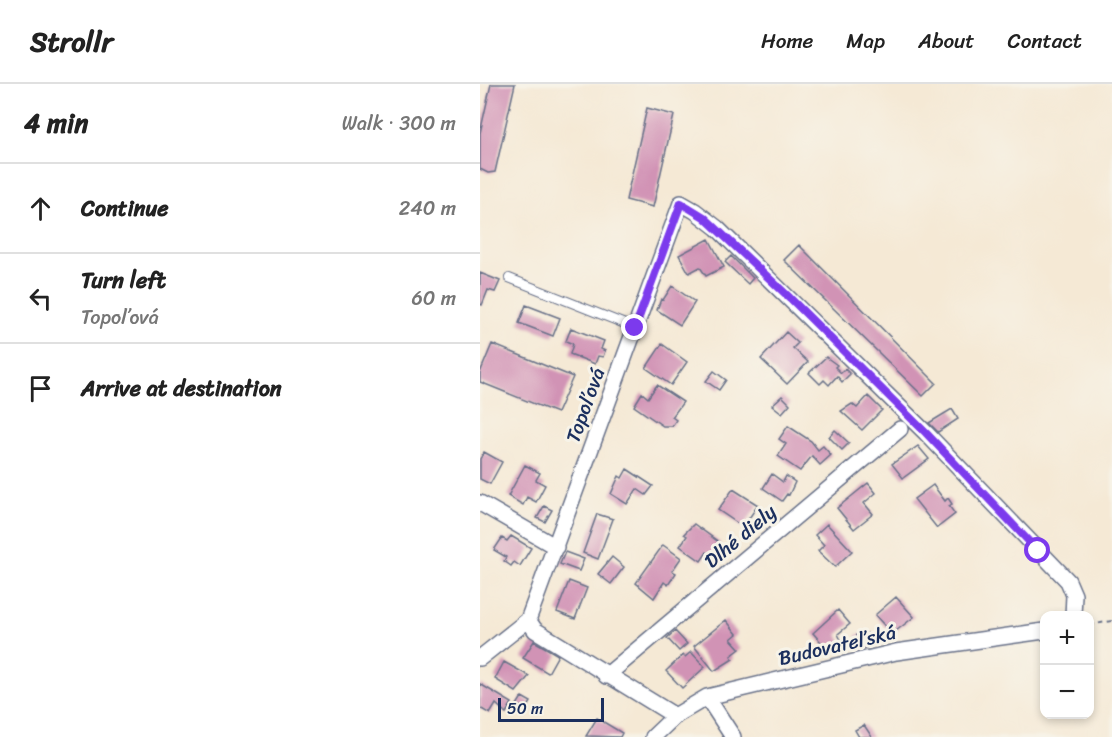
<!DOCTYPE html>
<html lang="en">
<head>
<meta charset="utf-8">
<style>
	body { margin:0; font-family:Sriracha,sans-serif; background:#f2f2f2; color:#222 }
	.controls { position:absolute; right:18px; bottom:18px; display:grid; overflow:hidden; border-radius:12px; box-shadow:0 3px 9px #0003 }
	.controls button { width:54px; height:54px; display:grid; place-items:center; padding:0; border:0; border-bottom:2px solid #e0e0e0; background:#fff; color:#222; font:30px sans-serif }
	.scale { position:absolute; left:18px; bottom:15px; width:106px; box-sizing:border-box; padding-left:6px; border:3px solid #1b2f5e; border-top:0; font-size:16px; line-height:21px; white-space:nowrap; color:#1b2f5e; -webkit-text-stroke:4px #f7f3e8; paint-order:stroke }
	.stop { position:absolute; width:18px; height:18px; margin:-14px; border:4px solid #7c3aed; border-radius:50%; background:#fff }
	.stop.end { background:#7c3aed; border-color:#fff; box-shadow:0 2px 6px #0008 }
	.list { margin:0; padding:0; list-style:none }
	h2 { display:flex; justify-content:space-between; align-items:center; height:78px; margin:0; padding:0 24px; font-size:26px }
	h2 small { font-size:20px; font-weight:400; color:#767676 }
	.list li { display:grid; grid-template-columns:39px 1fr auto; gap:18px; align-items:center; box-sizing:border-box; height:90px; padding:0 24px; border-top:2px solid #e0e0e0 }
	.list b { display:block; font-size:22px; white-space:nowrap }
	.list p { margin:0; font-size:20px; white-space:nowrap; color:#767676 }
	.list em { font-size:20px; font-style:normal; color:#767676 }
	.icon { flex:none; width:33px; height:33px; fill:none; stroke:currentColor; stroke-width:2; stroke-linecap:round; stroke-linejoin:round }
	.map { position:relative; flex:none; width:632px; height:653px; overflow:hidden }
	header { display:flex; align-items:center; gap:36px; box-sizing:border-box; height:84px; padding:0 30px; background:#fff; border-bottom:2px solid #e0e0e0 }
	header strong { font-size:28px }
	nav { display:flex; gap:33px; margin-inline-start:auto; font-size:21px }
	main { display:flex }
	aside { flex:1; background:#fff }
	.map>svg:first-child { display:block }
	.building { fill:#d193b5 }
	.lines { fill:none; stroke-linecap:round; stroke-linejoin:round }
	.lane-casing { stroke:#677088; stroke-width:10 }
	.street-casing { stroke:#677088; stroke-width:18 }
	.path { stroke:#677088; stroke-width:2; stroke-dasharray:4.5 4.5; stroke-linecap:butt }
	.lane { stroke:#fff; stroke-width:8 }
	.street { stroke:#fff; stroke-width:15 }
	.route { stroke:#7c3aed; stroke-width:8 }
	.labels { text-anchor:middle; stroke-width:6; stroke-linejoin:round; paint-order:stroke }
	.street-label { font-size:20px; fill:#1b2f5e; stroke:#f7f3e8 }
</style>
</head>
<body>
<header>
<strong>Strollr</strong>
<nav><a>Home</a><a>Map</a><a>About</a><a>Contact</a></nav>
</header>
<main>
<aside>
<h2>4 min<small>Walk · 300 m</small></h2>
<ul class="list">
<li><svg class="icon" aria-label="ahead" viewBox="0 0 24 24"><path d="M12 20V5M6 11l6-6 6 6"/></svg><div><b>Continue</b></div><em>240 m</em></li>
<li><svg class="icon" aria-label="left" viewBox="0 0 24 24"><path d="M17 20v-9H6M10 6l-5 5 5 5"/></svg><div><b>Turn left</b><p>Topoľová</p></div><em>60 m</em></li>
<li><svg class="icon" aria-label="arrive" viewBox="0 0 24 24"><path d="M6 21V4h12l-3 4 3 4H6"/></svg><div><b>Arrive at destination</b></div></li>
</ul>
</aside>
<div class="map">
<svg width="632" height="653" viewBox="0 0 632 653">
	<rect width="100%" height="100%" fill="#f7f3e8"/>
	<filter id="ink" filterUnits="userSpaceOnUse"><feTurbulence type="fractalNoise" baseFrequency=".0167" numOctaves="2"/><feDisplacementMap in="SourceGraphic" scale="12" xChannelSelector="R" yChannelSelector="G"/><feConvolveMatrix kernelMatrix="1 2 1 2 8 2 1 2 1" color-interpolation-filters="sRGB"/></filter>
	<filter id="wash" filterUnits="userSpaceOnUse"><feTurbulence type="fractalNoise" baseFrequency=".008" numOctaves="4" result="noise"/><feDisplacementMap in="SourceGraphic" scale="24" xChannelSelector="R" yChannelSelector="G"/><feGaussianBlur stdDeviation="1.35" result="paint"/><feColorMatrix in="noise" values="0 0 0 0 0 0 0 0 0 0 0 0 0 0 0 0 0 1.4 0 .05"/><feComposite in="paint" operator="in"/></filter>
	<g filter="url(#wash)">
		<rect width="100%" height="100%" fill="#f5e9d5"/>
		<g id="blocks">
			<path class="building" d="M11,0H35L15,88L8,89L0,85V49Z
				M167,24L194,31L173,123L146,116Z
				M229,155L244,183L226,192L220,183L209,189L199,171Z
				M319,161L456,299L443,312L304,176Z
				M251,172L273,194L268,200L245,178Z
				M0,189L20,197L15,208L8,206L2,221L0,220Z
				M192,202L215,218L200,241L177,226L181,215L183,216Z
				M46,221L80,234L73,252L39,239Z
				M91,244L124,257L121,265L125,267L123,273L118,272L115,280L90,270L93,260L86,257Z
				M306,248L318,259L313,264L328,278L307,300L281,275Z
				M12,260L93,293L77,329L0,298V289Z
				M182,260L207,278L191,301L166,284Z
				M346,273L357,281L355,283L361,289L365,285L370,290L362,298L357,292L349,301L344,296L340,300L329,289Z
				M234,287L246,296L239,306L226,297Z
				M177,301L203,318L192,333L196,336L192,342H183L154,322L162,309L168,314Z
				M302,312L310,320L302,329L292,321Z
				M388,312L402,326L382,346L361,327L372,320L377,324Z
				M472,325L478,335L458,348L449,339Z
				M308,342L331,357L338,366L343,362L351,371L340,381L332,372L320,387L298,372L306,360L299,355Z
				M355,346L369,359L362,366L349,353Z
				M438,362L449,375L423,394L412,380Z
				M4,368L22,378L10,400L0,395V375Z
				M45,381L60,389L56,396L65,401L56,418L47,413L43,421L28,412Z
				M147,385L173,402L166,411L157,405L147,420L131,410L139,392L142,394Z
				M292,390L303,398L306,392L315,398L309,411L307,410L302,417L283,404Z
				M388,399L396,409L384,419L393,430L374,445L357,424Z
				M453,401L465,417L468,414L472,420L469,422L475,430L457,444L434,415Z
				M253,405L278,421L263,443L238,426Z
				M64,422L72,426L65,438L57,434Z
				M117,430L133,435L118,475L103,469Z
				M214,440L240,459L231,471L227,468L221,477L200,462L207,452L204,450Z
				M347,440L372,467L355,483L338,467L344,461L335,451Z
				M31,452L51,464L40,482L34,478L31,482L24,477L26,473L14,466L22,454L27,457Z
				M183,461L201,474L192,487L196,489L188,501L184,498L174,514L156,499Z
				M85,468L104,475L99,487L80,480Z
				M132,473L144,483L131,500L118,490Z
				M89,497L107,504L95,535L77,528Z
				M416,513L434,533L412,550L395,531Z
				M358,526L370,540L358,550L362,558L358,562L354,558L347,565L333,549Z
				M246,536L257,550L251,555L260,565L251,572L253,575L234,587L214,562Z
				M195,547L207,560L199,567L187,554Z
				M387,549L391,563L380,566L376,551Z
				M54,557L78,571L68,589L43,574Z
				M211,568L225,583L202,604L186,587L203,571L205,573Z
				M24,578L49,592L36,608L15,595Z
				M0,600L32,619L26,629L16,620L10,630L0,624Z
				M42,613L51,618L46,626L37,621Z
				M117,634L142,649L140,653L106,652Z
				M384,641L392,653H379L375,646Z"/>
		</g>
	</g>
	<g filter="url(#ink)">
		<use href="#blocks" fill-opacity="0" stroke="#677088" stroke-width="1.5"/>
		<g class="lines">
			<g class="lane-casing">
				<path id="lane" d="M29,194L155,244"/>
			</g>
			<g class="street-casing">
				<path id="street" d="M0,419L76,463
					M48,536L201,119L215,127L237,144L446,349L588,497L594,511L593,532
					M0,574L48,536L55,546L195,632
					M126,592L420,345
					M227,613L253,653
					M173,653L195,632L227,613L416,568L564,547"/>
			</g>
			<path class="path" d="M610,541L632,537"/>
			<use href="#lane" class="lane"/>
			<use href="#street" class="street"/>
		</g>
	</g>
	<g class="lines" filter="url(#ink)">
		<path class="route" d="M155,244L201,119L224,133L310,214L446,349L558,467"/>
	</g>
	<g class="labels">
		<g class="street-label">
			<text transform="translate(105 321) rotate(-70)" y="7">Topoľová</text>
			<text transform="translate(260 452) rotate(-40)" y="7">Dlhé diely</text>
			<text transform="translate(357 561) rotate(-13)" y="7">Budovateľská</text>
		</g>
	</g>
</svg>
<div class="controls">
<button>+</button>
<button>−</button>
</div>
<div class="scale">50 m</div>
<div class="stop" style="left:558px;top:467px"></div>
<div class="stop end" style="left:155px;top:244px"></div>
</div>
</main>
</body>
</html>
